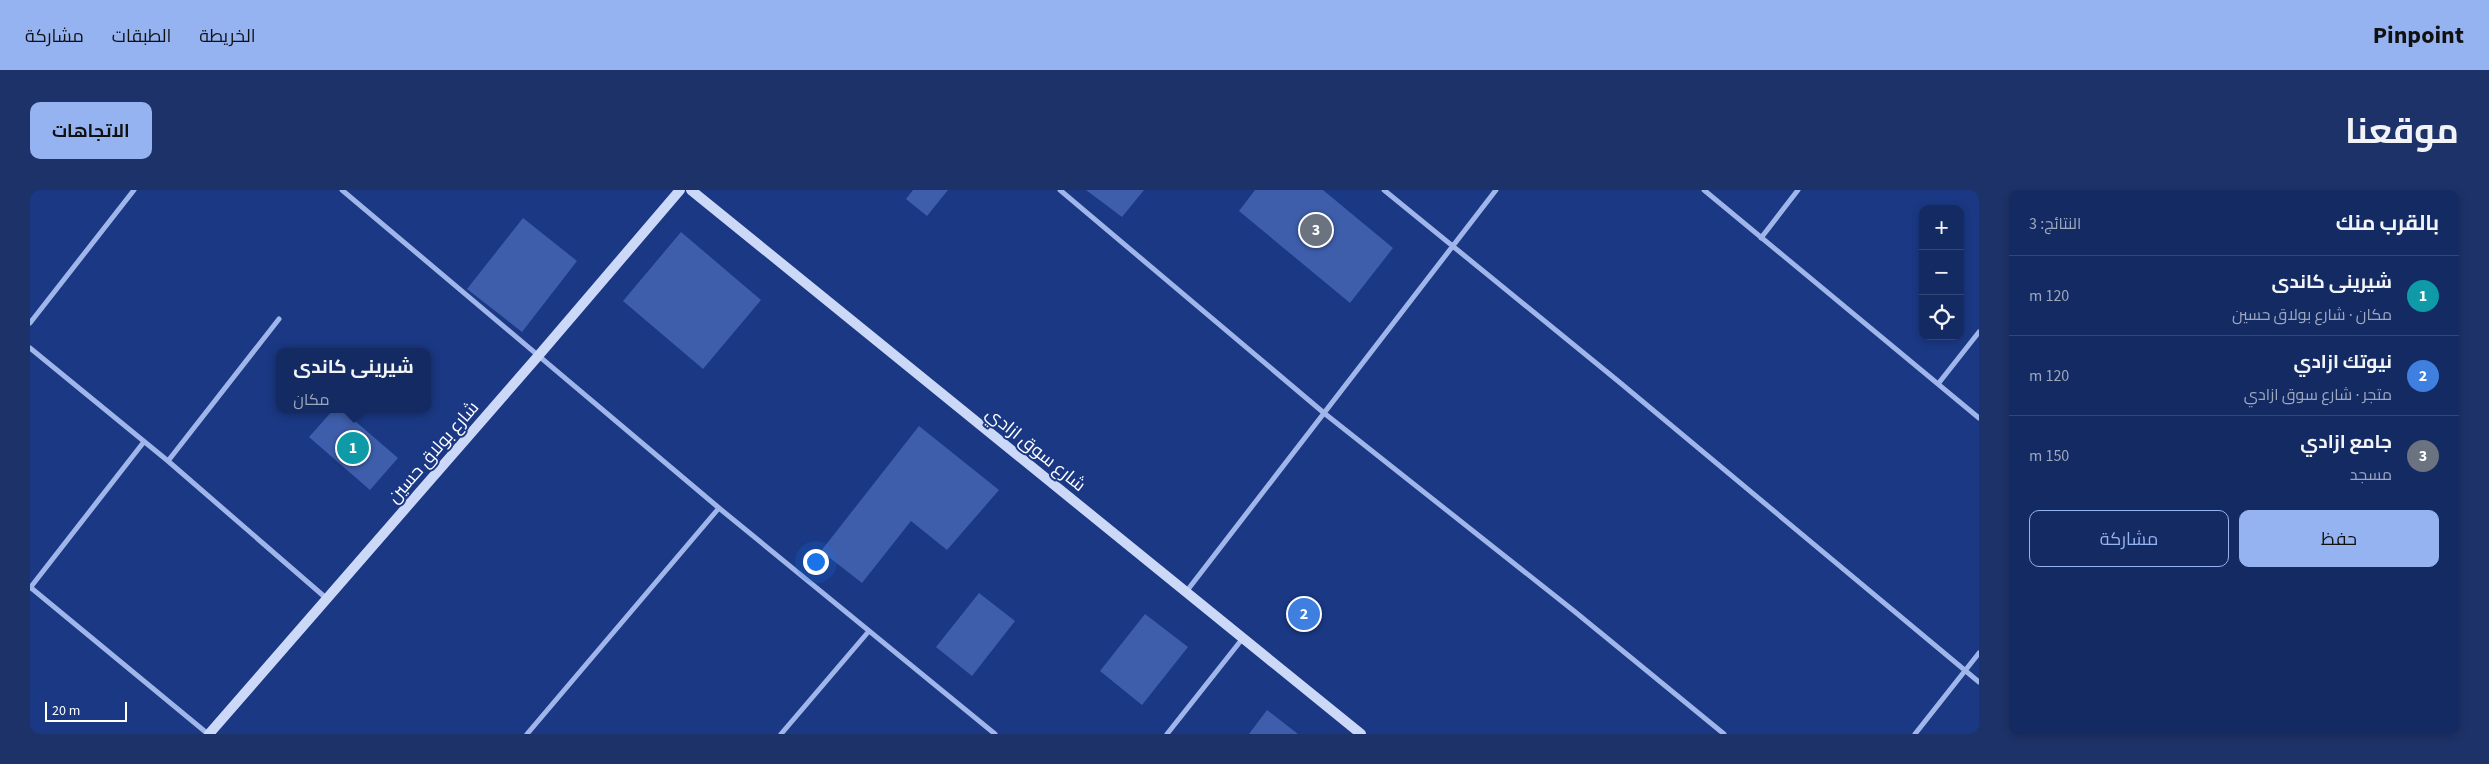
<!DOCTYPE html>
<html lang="ar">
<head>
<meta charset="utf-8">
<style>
	body { margin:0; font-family:"Source Sans 3",Cairo,sans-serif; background:#1d3268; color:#f1f3f6; direction:rtl }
	.controls { position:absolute; right:15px; top:15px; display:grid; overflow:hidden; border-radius:10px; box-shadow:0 2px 8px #0003 }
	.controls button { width:45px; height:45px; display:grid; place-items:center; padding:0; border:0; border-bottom:1px solid #334677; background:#142a62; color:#f1f3f6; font:25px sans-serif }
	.scale { position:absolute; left:15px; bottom:12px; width:82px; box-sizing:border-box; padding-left:5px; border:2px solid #fff; border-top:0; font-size:14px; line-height:18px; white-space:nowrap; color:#fff; -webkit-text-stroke:4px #1a3883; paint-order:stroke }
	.you { position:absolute; left:785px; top:371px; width:18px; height:18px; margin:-12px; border:4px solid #fff; border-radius:50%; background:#1a73e8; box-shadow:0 0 0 8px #1a73e833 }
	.badge { display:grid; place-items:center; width:32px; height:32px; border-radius:50%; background:#95b2f1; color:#fff; font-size:16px; font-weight:700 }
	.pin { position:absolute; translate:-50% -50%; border:2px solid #fff; box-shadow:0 1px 5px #0006 }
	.popup { position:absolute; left:246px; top:158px; width:155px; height:65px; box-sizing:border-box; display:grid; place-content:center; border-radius:10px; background:#142a62; filter:drop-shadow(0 1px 4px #0005); font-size:16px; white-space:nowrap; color:#9da7be }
	.popup b { font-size:19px; color:#f1f3f6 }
	.popup::after { content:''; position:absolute; left:50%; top:100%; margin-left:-10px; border:10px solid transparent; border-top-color:#142a62 }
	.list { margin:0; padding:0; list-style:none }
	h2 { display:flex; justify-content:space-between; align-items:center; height:65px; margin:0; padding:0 20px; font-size:21px }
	h2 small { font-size:16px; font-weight:400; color:#9da7be }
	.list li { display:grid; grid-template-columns:32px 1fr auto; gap:15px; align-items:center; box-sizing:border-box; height:80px; padding:0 20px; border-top:1px solid #334677 }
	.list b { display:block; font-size:19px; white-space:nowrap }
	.list p { margin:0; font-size:16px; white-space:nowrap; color:#9da7be }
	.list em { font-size:16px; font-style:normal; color:#9da7be }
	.actions { display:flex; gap:10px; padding:15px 20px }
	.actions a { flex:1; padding:11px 0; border:1px solid #95b2f1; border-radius:10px; text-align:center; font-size:18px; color:#95b2f1 }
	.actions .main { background:#95b2f1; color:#111 }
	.icon { flex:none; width:28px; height:28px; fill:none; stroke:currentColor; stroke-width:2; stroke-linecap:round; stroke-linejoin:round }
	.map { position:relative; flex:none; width:1949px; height:544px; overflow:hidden; direction:ltr; border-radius:10px }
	header { display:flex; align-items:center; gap:30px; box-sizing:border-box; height:70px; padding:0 25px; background:#95b2f1; color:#111 }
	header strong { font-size:24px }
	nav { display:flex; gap:28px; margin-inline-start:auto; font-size:18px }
	.intro { display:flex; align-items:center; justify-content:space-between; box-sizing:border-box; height:120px; padding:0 30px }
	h1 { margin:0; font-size:35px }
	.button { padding:12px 22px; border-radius:10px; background:#95b2f1; color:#111; font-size:18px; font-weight:700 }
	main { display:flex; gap:30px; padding:0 30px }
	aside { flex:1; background:#142a62; border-radius:10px; box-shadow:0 2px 8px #0003 }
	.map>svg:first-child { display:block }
	.building { fill:#3e5eab }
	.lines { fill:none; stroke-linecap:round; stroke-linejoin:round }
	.street { stroke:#a0b6eb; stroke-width:5 }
	.secondary { stroke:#ccd8f8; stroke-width:10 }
	.labels { text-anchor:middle; stroke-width:4; stroke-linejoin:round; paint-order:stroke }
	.street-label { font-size:18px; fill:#fff; stroke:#1a3883 }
</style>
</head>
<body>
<header>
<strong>Pinpoint</strong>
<nav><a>الخريطة</a><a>الطبقات</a><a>مشاركة</a></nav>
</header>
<div class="intro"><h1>موقعنا</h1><a class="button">الاتجاهات</a></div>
<main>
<aside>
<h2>بالقرب منك<small>النتائج: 3</small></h2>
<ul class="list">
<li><span class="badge" style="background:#0f9aa8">1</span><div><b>شیرینی کاندی</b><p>مكان · شارع بولاق حسين</p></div><em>120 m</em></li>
<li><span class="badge" style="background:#3f7fe0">2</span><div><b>نيوتك ازادي</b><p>متجر · شارع سوق ازادي</p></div><em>120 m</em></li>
<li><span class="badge" style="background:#6b7280">3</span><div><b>جامع ازادي</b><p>مسجد</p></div><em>150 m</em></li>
</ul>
<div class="actions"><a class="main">حفظ</a><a>مشاركة</a></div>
</aside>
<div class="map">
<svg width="1949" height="544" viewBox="0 0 1949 544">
	<rect width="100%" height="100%" fill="#1a3883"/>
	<path class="building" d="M883,0H918L897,26L876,9Z
		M1056,0H1114L1092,27Z
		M1225,0H1293L1363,58L1320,113L1209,21Z
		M493,28L547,71L492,142L437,99Z
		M651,42L731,110L673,179L593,111Z
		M304,219H311L368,268L340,300L279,247Z
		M889,236L969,300L917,360L881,331L832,393L791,361Z
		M949,403L985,431L942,486L906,457Z
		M1115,424L1158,457L1112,515L1070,481Z
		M1237,520L1268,544H1219Z"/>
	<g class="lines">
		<path class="street" d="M312,0L689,318L965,544
			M1030,0L1294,223L1544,421L1694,544
			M1354,0L1588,191L1949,492
			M1674,0L1949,228
			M1731,48L1768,0
			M0,133L104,0
			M0,158L138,271L296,408
			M1908,194L1949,142
			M138,271L249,129
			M0,397L178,544
			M0,398L113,253
			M1156,402L1466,0
			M497,544L689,318
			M751,544L839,441
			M1137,544L1213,448
			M1885,544L1949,463"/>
		<path class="secondary" d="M661,0L1331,544
			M179,544L509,165L650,0"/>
	</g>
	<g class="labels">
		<g class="street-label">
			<text transform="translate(1006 259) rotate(39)" y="6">شارع سوق ازادي</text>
			<text transform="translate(403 262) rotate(-49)" y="6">شارع بولاق حسين</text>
		</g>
	</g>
</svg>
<div class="controls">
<button>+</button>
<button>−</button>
<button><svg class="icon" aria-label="locate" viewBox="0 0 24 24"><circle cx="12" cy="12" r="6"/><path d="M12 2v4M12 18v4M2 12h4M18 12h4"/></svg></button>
</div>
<div class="scale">20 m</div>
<div class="you"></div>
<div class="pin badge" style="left:323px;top:258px;background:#0f9aa8">1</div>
<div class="popup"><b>شیرینی کاندی</b>مكان</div>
<div class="pin badge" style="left:1274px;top:424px;background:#3f7fe0">2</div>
<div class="pin badge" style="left:1286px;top:40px;background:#6b7280">3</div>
</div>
</main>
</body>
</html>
